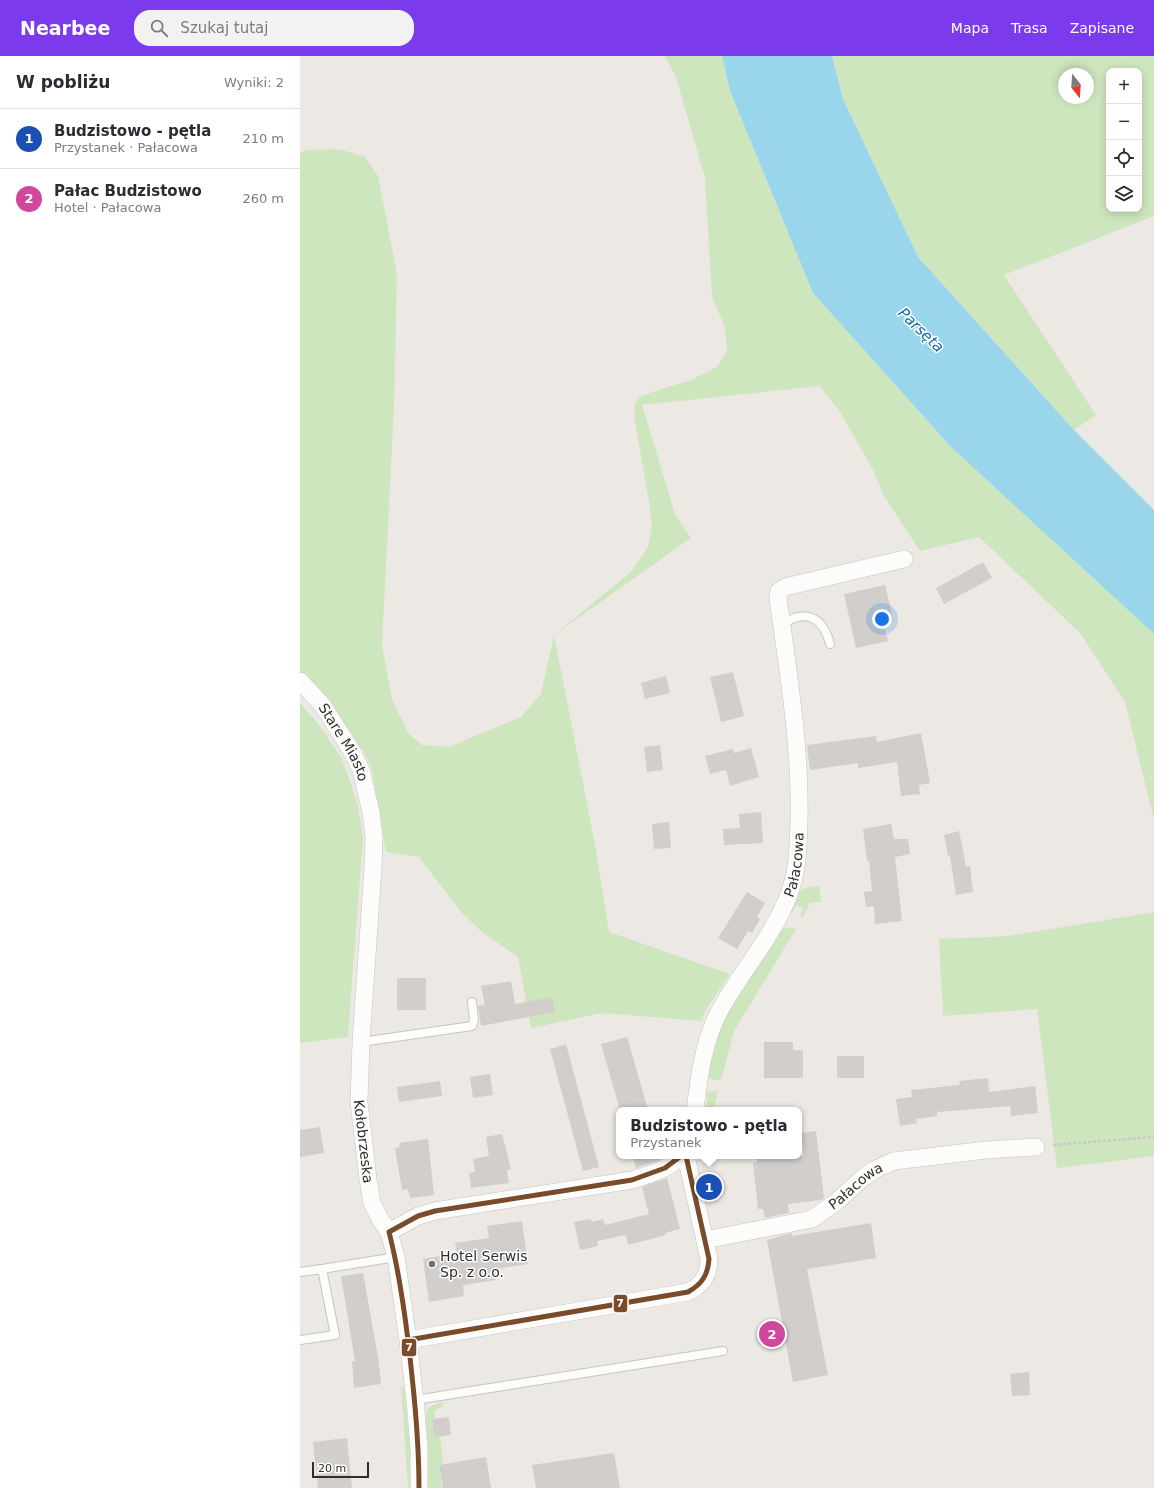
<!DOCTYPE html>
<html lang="pl">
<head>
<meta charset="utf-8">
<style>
	body { margin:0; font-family:"DejaVu Sans",sans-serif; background:#f2f2f3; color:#2b2b33 }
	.controls { position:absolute; right:12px; top:12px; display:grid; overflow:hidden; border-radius:8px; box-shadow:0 2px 10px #0003 }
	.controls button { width:36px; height:36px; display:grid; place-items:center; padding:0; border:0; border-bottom:1px solid #e1e1e2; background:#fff; color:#2b2b33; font:20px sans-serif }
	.compass { position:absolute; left:758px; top:12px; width:36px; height:36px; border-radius:50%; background:#fff; box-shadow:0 2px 10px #0003; rotate:163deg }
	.scale { position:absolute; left:12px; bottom:10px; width:57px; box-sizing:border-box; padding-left:4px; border:2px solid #2e2e2e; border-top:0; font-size:11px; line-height:14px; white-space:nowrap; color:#2e2e2e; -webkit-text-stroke:3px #fff; paint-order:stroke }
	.you { position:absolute; left:582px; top:563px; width:14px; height:14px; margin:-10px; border:3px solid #fff; border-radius:50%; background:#1a73e8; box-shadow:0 0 0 6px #1a73e833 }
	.badge { display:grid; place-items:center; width:26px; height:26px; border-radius:50%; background:#7c3aed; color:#fff; font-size:13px; font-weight:700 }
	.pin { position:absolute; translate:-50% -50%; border:2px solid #fff; box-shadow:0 1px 4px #0006 }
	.popup { position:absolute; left:316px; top:1051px; width:186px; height:52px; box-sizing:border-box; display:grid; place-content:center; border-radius:8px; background:#fff; filter:drop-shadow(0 1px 3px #0005); font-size:13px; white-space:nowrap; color:#7c7c81 }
	.popup b { font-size:15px; color:#2b2b33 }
	.popup::after { content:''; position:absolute; left:50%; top:100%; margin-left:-8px; border:8px solid transparent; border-top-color:#fff }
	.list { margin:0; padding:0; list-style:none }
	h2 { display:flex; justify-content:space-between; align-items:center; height:52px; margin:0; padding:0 16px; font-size:17px }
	h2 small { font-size:13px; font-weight:400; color:#7c7c81 }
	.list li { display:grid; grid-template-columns:26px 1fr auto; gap:12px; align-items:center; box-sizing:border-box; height:60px; padding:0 16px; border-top:1px solid #e1e1e2 }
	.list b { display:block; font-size:15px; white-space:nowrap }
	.list p { margin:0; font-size:13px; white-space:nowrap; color:#7c7c81 }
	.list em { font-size:13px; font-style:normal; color:#7c7c81 }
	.icon { flex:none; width:22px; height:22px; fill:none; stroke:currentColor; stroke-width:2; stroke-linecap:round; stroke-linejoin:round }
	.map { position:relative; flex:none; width:854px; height:1432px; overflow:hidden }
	header { display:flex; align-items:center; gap:24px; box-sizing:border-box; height:56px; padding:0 20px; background:#7c3aed; color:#fff }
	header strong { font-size:19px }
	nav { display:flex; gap:22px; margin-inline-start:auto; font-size:14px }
	.search { width:280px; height:36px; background:#f2f2f3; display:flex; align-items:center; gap:10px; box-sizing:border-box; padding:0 14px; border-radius:16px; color:#7c7c81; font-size:15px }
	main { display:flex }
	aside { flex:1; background:#fff }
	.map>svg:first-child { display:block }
	.green { fill:#cee6be; fill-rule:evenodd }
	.water { fill:#99d6ec }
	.building { fill:#d1cecb }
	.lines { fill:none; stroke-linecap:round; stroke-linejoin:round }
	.service-casing { stroke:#c5c4c5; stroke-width:10 }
	.minor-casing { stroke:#c5c4c5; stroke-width:18 }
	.path { stroke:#c9c9c8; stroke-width:2.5; stroke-dasharray:3 2; stroke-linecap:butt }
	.service { stroke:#fcfcfb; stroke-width:8 }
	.minor { stroke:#fcfcfb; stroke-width:17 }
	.bus-1-casing { stroke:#fff; stroke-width:8 }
	.bus-1 { stroke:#7a4b2a; stroke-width:5 }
	.poi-dot { fill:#706f6e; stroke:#fff; stroke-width:1.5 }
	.labels { text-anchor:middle; stroke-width:3; stroke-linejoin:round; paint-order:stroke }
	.street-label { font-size:14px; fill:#2e2e2e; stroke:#fff }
	.poi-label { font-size:14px; fill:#2e2e2e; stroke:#fff; text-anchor:start }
	.water-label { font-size:15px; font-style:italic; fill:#0d6fa3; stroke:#fff }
	.line-badge { stroke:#fff; stroke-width:1.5 }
	.badge-label { font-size:11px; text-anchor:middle; font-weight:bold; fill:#fff }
</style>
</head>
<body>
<header>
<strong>Nearbee</strong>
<div class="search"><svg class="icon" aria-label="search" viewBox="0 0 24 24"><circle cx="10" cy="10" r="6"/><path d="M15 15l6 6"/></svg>Szukaj tutaj</div>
<nav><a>Mapa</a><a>Trasa</a><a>Zapisane</a></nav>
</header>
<main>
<aside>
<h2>W pobliżu<small>Wyniki: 2</small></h2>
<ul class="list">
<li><span class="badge" style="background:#1a4fb4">1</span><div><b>Budzistowo - pętla</b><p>Przystanek · Pałacowa</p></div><em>210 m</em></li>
<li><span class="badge" style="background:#d1479c">2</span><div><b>Pałac Budzistowo</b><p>Hotel · Pałacowa</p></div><em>260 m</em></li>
</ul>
</aside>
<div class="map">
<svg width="854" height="1432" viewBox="0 0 854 1432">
	<rect width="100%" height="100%" fill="#ece8e4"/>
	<path class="green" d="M365,0H422L430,35L513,237L651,391L854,578V764L825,646L780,577L679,481L620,495L584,440L573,414L539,354L519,330L342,349L375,458L391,482L254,579L296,794L309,876L430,918L404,957L402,965L302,957L231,972L218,901L182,876L160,855L119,801L86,796L72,714L64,696L32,653L0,621V97L7,94L39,93L65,101L78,120L97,218L94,351L82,589L92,644L109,678L122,689L149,691L221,661L241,638L254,579L331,516L348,491L352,471L350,451L335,366L334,349L340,341L352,336L391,324L417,311L427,294L425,272L412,240L405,122L376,21Z
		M532,0H854V160L704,219L796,359L774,374L618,201L543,43ZM809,15H839V153H809ZM764,18H788V42H764Z
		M0,647L20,670L42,703L57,746L63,782L48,981L0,987Z
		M519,830L521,846L510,847L503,861L500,860L504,852L496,849L492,858L489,855C497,837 498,831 519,830Z
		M854,856V1100L757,1112L737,953L643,960L639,883L708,880Z
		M492,872L496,873L434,975L421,1025L407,1022L419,977L427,959L449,918L480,873Z
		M418,1034L414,1054H407V1036Z
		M101,1330L104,1332L110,1392L111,1432H108Z
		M142,1346L143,1350L135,1355V1362L132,1363L134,1381L140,1380L143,1407L139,1409L142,1432H127L126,1357L129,1351Z"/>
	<path class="water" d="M422,0H532L543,43L618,201L774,374L854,454V578L651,391L513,237L430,35Z"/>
	<path class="building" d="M683,506L692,522L644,548L636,532Z
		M585,529L593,563L583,565L588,585L556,592L544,538Z
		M433,616L444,660L421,666L410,621Z
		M366,620L370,637L345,643L341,627Z
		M621,677L630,727L619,729L620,738L601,740L597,706L558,712V707L510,714L507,689L576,680L577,686Z
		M360,689L363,714L347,716L344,691Z
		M451,692L459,721L430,730L426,714L410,718L405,700L433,693L434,697Z
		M461,756L463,787L424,789L423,773L440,772L439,758Z
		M369,766L371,792L354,793L352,768Z
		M591,768L594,783H608L610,798L595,801L602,865L575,868L574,850L566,851L564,836L572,835L569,805H567L563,773Z
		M659,775L666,810H670L673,836L656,839L650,800H648L644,779Z
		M447,836L465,847L457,861L460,863L452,877L448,875L437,893L418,882Z
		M97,922H126V954H97Z
		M211,925L215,948L252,941L255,956L181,970L178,950L185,949L181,930Z
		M327,981L334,1005L348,1054H320L301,988Z
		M464,986H493V994H503V1022H464Z
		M266,988L299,1111L283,1115L250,993Z
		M537,1000H564V1022H537Z
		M190,1018L193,1039L173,1042L170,1021Z
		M688,1022L689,1036L735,1030L738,1057L711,1060L710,1050L637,1056V1060L616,1063L617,1067L600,1070L596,1043L612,1041L611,1034L660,1029L659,1025Z
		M140,1025L142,1040L99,1046L97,1031Z
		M20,1071L24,1097L0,1101V1074Z
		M516,1075L524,1142L521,1144L488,1148L489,1157L465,1162L463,1153H458L453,1107L457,1106V1100H504L501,1077Z
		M202,1078L211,1113L207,1114L209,1127L171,1132L169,1117L175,1116L173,1103L189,1100L186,1081Z
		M128,1083L134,1139L110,1142L108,1133L102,1134L95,1092L100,1091L99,1087Z
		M333,1100H360L361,1103L336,1112Z
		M367,1122L380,1173L365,1177L366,1179L328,1189L326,1179L297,1185L298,1190L280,1194L274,1166L291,1163L292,1166L303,1163L305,1169L349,1158L342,1131Z
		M222,1165L228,1208L195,1213L196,1224L163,1229L164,1240L129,1246L123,1203L157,1197L155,1187L189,1182L187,1170Z
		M571,1167L576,1202L507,1213L528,1319L493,1326L467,1184L492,1177V1180Z
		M63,1217L78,1301L81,1328L54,1332L52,1305H55L41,1220Z
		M729,1316L730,1339L712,1340L710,1318Z
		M149,1361L151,1379L134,1381L132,1363Z
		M47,1382L52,1432H18L13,1386Z
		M314,1397L320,1432H236L232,1409Z
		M186,1401L191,1432H143L139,1409Z"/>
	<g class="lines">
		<g class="service-casing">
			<path id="service" d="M482,569C505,552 523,561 530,588
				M61,986L172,970L174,964L172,946
				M0,1216L22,1213
				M0,1284L35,1279L22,1213L96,1201
				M115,1344L423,1295"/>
		</g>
		<g class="minor-casing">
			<g id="minor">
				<path id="s1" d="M0,625L23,650L53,697L61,714L71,756L74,782L73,812L61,986L59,1046L68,1123L72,1147L80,1163L89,1176L96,1201L108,1284L115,1344L119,1391V1432"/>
				<path id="s2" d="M395,1054C399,1021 403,988 418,958C439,917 473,882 489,838C498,815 498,791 499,767C501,691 488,616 478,542L479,535L485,531L604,503"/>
				<path d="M89,1176L118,1160L135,1155L332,1124C350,1118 368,1114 381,1100"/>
				<path id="s3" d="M405,1184L512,1163L536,1146L564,1121L574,1114L594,1105L686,1094L736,1091"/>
				<path d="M108,1284L388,1236C402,1229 409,1220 409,1203L386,1100"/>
			</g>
		</g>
		<path class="path" d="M753,1089L854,1081"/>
		<use href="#service" class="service"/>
		<use href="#minor" class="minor"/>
		<g class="bus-1-casing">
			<path id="bus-1" d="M108,1284L388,1236C402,1228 408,1219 409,1203L386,1100
				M119,1432C119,1394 116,1357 112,1320C107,1271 101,1223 89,1176L118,1160L135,1155L332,1124L365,1112L381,1100"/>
		</g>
		<use href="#bus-1" class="bus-1"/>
	</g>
	<circle class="poi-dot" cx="132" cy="1208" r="4"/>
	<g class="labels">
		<g class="street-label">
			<text dy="5" stroke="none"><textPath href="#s1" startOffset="76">Stare Miasto</textPath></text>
			<text dy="5" stroke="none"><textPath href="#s2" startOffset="269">Pałacowa</textPath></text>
			<text dy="5" stroke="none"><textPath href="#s1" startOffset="482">Kołobrzeska</textPath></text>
			<text dy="5" stroke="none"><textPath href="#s3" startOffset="164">Pałacowa</textPath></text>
		</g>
		<g class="poi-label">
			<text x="140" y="1205">Hotel Serwis<tspan x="140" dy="16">Sp. z o.o.</tspan></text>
		</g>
		<g class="water-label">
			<text transform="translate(621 274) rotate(44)" y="5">Parsęta</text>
		</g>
	</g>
	<g class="line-badge">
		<rect x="313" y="1238" width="15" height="19" rx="4" fill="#7a4b2a"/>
		<rect x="101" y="1282" width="16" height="19" rx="4" fill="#7a4b2a"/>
	</g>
	<g class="badge-label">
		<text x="320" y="1251">7</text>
		<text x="109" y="1295">7</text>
	</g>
</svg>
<div class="controls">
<button>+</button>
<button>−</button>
<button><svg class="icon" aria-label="locate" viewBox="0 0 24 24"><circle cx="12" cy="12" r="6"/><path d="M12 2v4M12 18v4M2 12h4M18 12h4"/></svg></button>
<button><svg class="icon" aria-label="layers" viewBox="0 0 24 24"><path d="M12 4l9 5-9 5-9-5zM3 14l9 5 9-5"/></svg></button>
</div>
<svg class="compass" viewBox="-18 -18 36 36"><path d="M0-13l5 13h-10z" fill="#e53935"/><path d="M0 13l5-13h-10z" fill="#7c7c81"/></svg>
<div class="scale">20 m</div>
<div class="you"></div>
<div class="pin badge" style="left:409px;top:1131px;background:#1a4fb4">1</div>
<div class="popup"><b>Budzistowo - pętla</b>Przystanek</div>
<div class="pin badge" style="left:472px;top:1278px;background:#d1479c">2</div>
</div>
</main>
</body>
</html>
